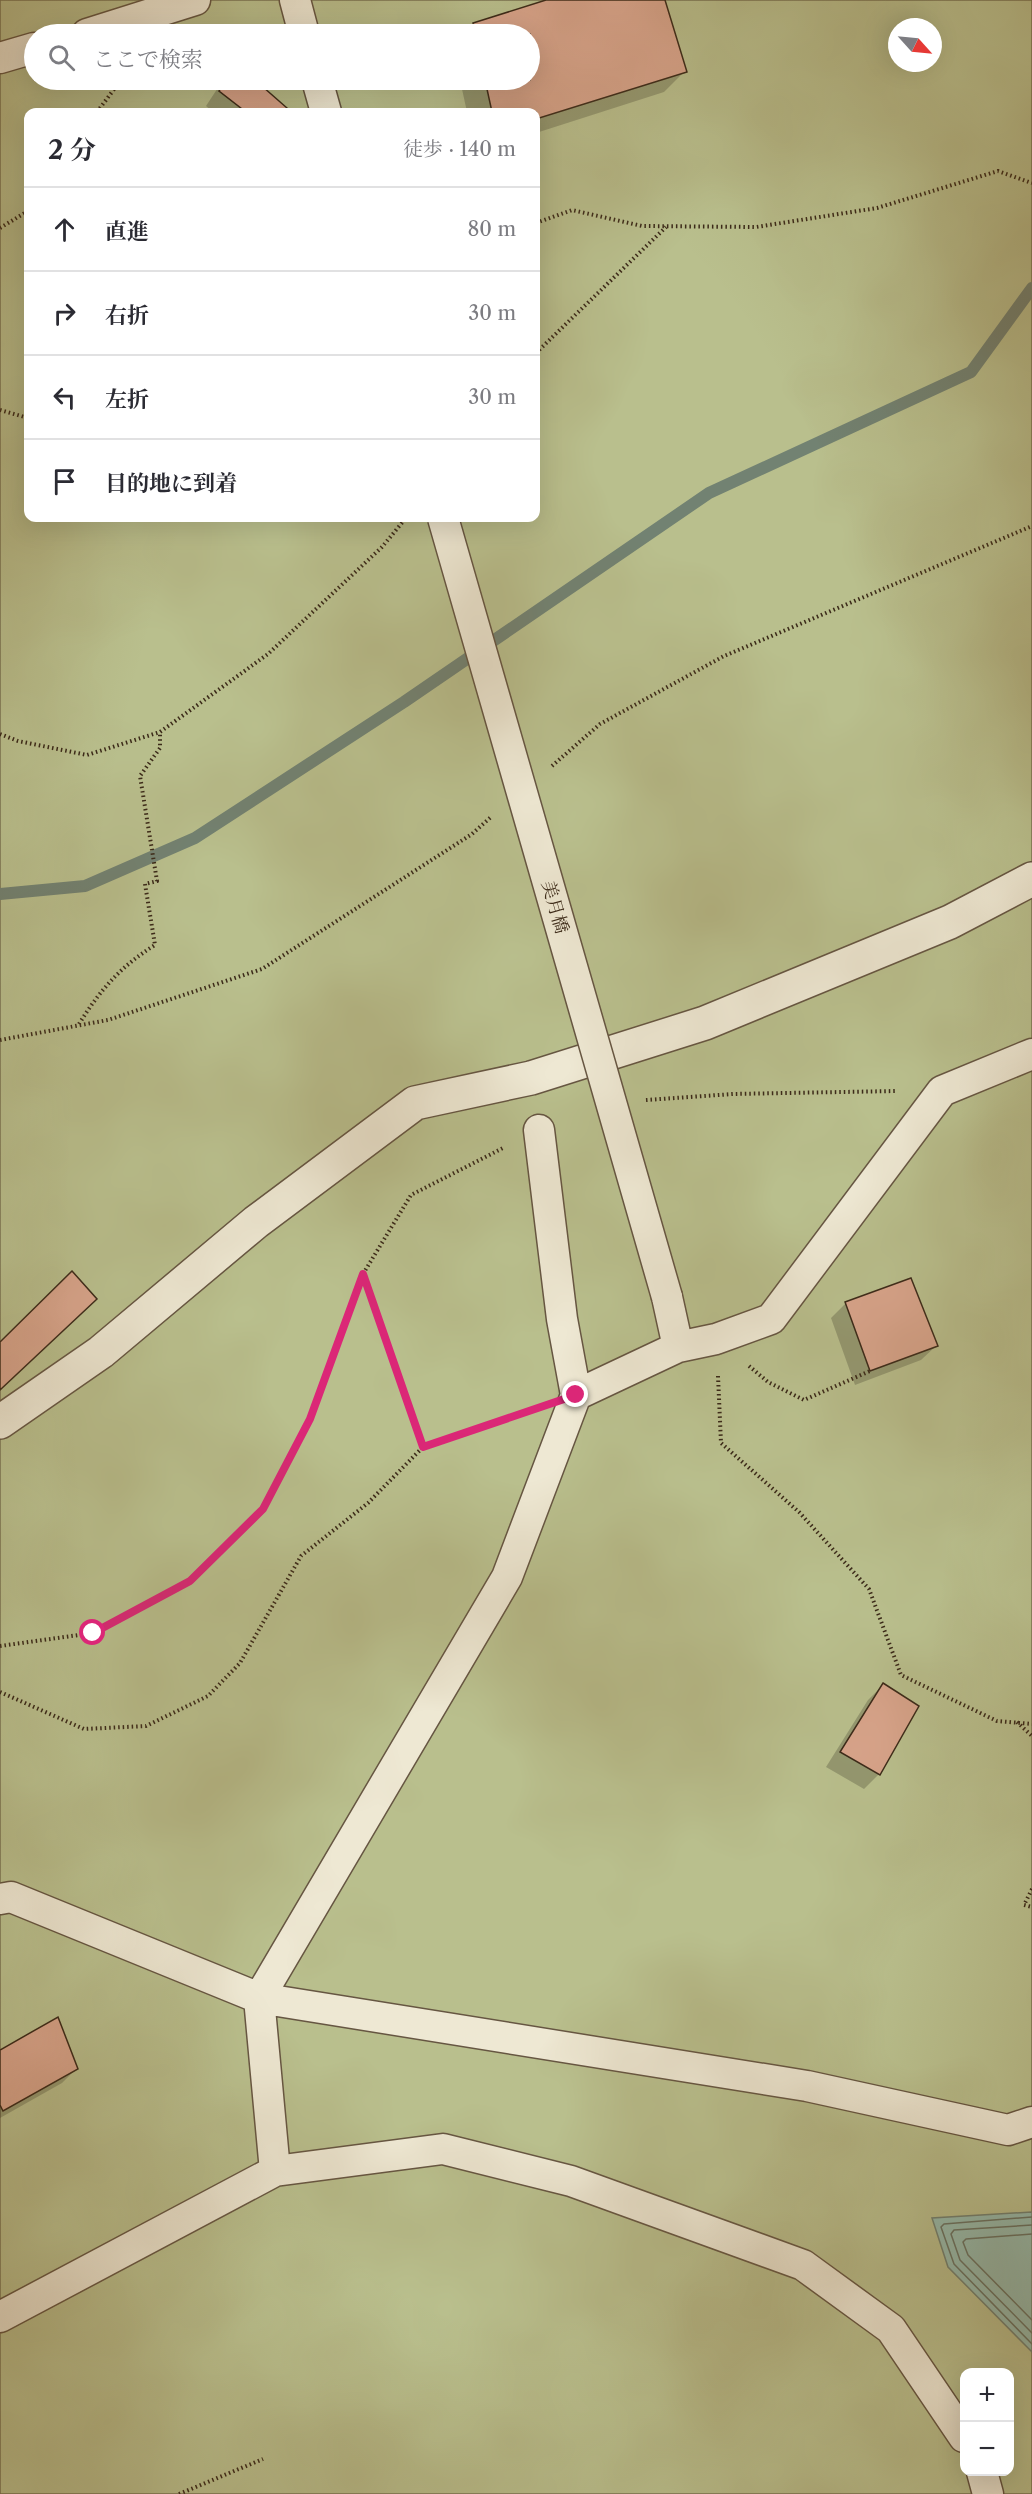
<!DOCTYPE html>
<html lang="ja">
<head>
<meta charset="utf-8">
<style>
	body { margin:0; font-family:"Libre Caslon Text","Noto Serif JP",serif; background:#f2f2f3; color:#2b2b33 }
	.controls { position:absolute; right:18px; bottom:18px; display:grid; overflow:hidden; border-radius:12px; box-shadow:0 6px 24px #0002 }
	.controls button { width:54px; height:54px; display:grid; place-items:center; padding:0; border:0; border-bottom:2px solid #e1e1e2; background:#fff; color:#2b2b33; font:30px sans-serif }
	.compass { position:absolute; left:888px; top:18px; width:54px; height:54px; border-radius:50%; background:#fff; box-shadow:0 6px 24px #0002; rotate:117deg }
	.stop { position:absolute; width:18px; height:18px; margin:-14px; border:4px solid #db2777; border-radius:50%; background:#fff }
	.stop.end { background:#db2777; border-color:#fff; box-shadow:0 2px 6px #0008 }
	.list { margin:0; padding:0; list-style:none }
	h2 { display:flex; justify-content:space-between; align-items:center; height:78px; margin:0; padding:0 24px; font-size:26px }
	h2 small { font-size:20px; font-weight:400; color:#7c7c81 }
	.list li { display:grid; grid-template-columns:39px 1fr auto; gap:18px; align-items:center; box-sizing:border-box; height:84px; padding:0 24px; border-top:2px solid #e1e1e2 }
	.list b { display:block; font-size:22px; white-space:nowrap }
	.list em { font-size:20px; font-style:normal; color:#7c7c81 }
	.icon { flex:none; width:33px; height:33px; fill:none; stroke:currentColor; stroke-width:2; stroke-linecap:round; stroke-linejoin:round }
	.map { position:relative; flex:none; width:1032px; height:2494px; overflow:hidden }
	.search { position:absolute; background:#fff; box-shadow:0 6px 24px #0002; left:24px; top:24px; width:516px; height:66px; display:flex; align-items:center; gap:15px; box-sizing:border-box; padding:0 21px; border-radius:33px; color:#7c7c81; font-size:22px }
	.panel { position:absolute; background:#fff; box-shadow:0 6px 24px #0002; left:24px; top:108px; width:516px; height:414px; border-radius:12px }
	.map>svg:first-child { display:block }
	.green { fill:#b9bf8d; stroke:#7a7453; stroke-width:1.5; fill-rule:evenodd }
	.water { fill:#96bcae; stroke:#728272; stroke-width:1.5 }
	.shadow { fill:#0003 }
	.lines { fill:none; stroke-linecap:round; stroke-linejoin:round }
	.shore { stroke:#687364; stroke-width:1.5 }
	.stream { stroke:#728272; stroke-width:12 }
	.building { fill:#d8a48b; stroke:#3b2a19; stroke-width:1.5 }
	.pedestrian-casing { stroke:#665642; stroke-width:33 }
	.minor-casing { stroke:#665642; stroke-width:36 }
	.path { stroke:#3b2a19; stroke-width:4; stroke-dasharray:1.5 3; stroke-linecap:butt }
	.pedestrian { stroke:#eee8d3; stroke-width:30 }
	.minor { stroke:#eee8d3; stroke-width:33 }
	.pedestrian-bridge-casing { stroke:#665642; stroke-width:33; stroke-linecap:butt }
	.pedestrian-bridge { stroke:#eee8d3; stroke-width:30 }
	.route { stroke:#db2777; stroke-width:8 }
	.labels { text-anchor:middle; stroke-width:4.5; stroke-linejoin:round; paint-order:stroke }
	.street-label { font-size:18px; fill:#3b2a19; stroke:#eee8d3 }
</style>
</head>
<body>
<div class="map">
<svg width="1032" height="2494" viewBox="0 0 1032 2494">
	<rect width="100%" height="100%" fill="#e5dcbb"/>
	<filter id="stains"><feTurbulence type="fractalNoise" baseFrequency=".00333" numOctaves="4"/><feColorMatrix values="0 0 0 0 .2 0 0 0 0 .09 0 0 0 0 .02 0 0 0 .5 -.17"/></filter>
	<radialGradient id="worn" r=".72"><stop offset=".6" stop-color="#630" stop-opacity="0"/><stop offset="1" stop-color="#630" stop-opacity=".3"/></radialGradient>
	<path class="green" d="M0,0H1032V2494H0ZM897,27H933V63H897ZM34,34H530V80H34ZM28,112H536V518H28ZM964,2372H1010V2472H964Z"/>
	<path class="water" d="M1032,2212V2352L948,2267L932,2218Z"/>
	<path class="shadow" d="M551,0H663L685,71L664,92L536,133V112H467L460,80H530V34H464L474,24Z
		M223,80H252L285,108L283,112H213L206,106Z
		M846,1303L936,1346L921,1360L855,1385L831,1318Z
		M883,1685L917,1706L879,1774L864,1789L826,1767L868,1700Z
		M0,2052L77,2068L62,2083L0,2118Z"/>
	<g class="lines">
		<path class="shore" d="M1032,2217L944,2224L941,2227L954,2264L1032,2344
			M1032,2225L954,2230L951,2234L960,2260L1032,2333
			M1032,2234L966,2239L963,2242L968,2255L1032,2320"/>
		<path class="stream" d="M0,894L85,886L195,838L404,702L709,493L971,372L1032,288"/>
	</g>
	<path class="building" d="M546,0H665L687,72L536,119V112H492L485,80H530V34H476L473,23Z
		M226,80H255L287,108L284,112H246L219,91Z
		M72,1271L97,1299L0,1390V1342Z
		M911,1278L938,1346L870,1371L845,1302Z
		M883,1683L919,1706L880,1775L840,1752Z
		M58,2017L78,2069L3,2111L0,2105V2050Z"/>
	<g class="lines">
		<g class="pedestrian-casing">
			<path id="pedestrian" d="M295,0L304,34
				M87,34L195,0
				M0,58L34,48
				M317,80L326,112
				M539,1130L562,1319L576,1395
				M678,1347L716,1339L771,1319L942,1091L1032,1054
				M0,1899L11,1897L259,1998L807,2086L1008,2130L1032,2122
				M275,2171L259,1998L507,1577L576,1395L678,1347L667,1297
				M0,2317L275,2171L443,2149L571,2181L803,2265L891,2329L964,2437
				M982,2472L988,2494"/>
		</g>
		<g class="minor-casing">
			<path id="minor" d="M0,1422L101,1352L256,1222L415,1103L531,1078L705,1023L950,922L1032,879"/>
		</g>
		<path class="path" d="M97,112L121,80
			M536,223L572,210L642,226L756,227L877,208L998,171L1032,183
			M0,228L28,211
			M536,353L666,227
			M0,410L28,418
			M0,734L18,741L87,755L160,732L268,654L382,547L406,518
			M552,766L600,724L724,656L1032,526
			M79,1024C100,990 121,966 155,945L145,884L157,881L140,776L160,748V732
			M0,1040L108,1020L262,969L472,834L491,817
			M646,1100L733,1094L896,1091
			M363,1275L423,1447
			M749,1366L768,1382L804,1400L870,1371
			M718,1376L721,1443L799,1512L869,1589L901,1675L997,1721L1032,1724
			M0,1646L93,1633L190,1581L263,1509L310,1419L363,1274L411,1195L505,1147
			M0,1692L84,1729L146,1726L208,1696L240,1663L301,1556L368,1503L423,1447L532,1410
			M1017,1722L1032,1736
			M1032,1889L1024,1905L1032,1907
			M179,2494L263,2459"/>
		<use href="#pedestrian" class="pedestrian"/>
		<use href="#minor" class="minor"/>
		<g class="pedestrian-bridge-casing">
			<path id="pedestrian-bridge" d="M443,518L667,1297"/>
		</g>
		<use href="#pedestrian-bridge" class="pedestrian-bridge"/>
	</g>
	<g class="lines">
		<path class="route" d="M93,1633L190,1581L263,1509L310,1419L363,1274L423,1447L576,1395"/>
	</g>
	<g class="labels">
		<g class="street-label">
			<text transform="translate(555 907) rotate(74)" y="6">美月橋</text>
		</g>
	</g>
	<rect width="100%" height="100%" filter="url(#stains)"/>
	<rect width="100%" height="100%" fill="url(#worn)"/>
</svg>
<div class="controls">
<button>+</button>
<button>−</button>
</div>
<svg class="compass" viewBox="-18 -18 36 36"><path d="M0-13l5 13h-10z" fill="#e53935"/><path d="M0 13l5-13h-10z" fill="#7c7c81"/></svg>
<div class="stop" style="left:93px;top:1633px"></div>
<div class="stop end" style="left:576px;top:1395px"></div>
<div class="search"><svg class="icon" aria-label="search" viewBox="0 0 24 24"><circle cx="10" cy="10" r="6"/><path d="M15 15l6 6"/></svg>ここで検索</div>
<section class="panel">
<h2>2 分<small>徒歩 · 140 m</small></h2>
<ul class="list">
<li><svg class="icon" aria-label="ahead" viewBox="0 0 24 24"><path d="M12 20V5M6 11l6-6 6 6"/></svg><div><b>直進</b></div><em>80 m</em></li>
<li><svg class="icon" aria-label="right" viewBox="0 0 24 24"><path d="M7 20v-9h11M14 6l5 5-5 5"/></svg><div><b>右折</b></div><em>30 m</em></li>
<li><svg class="icon" aria-label="left" viewBox="0 0 24 24"><path d="M17 20v-9H6M10 6l-5 5 5 5"/></svg><div><b>左折</b></div><em>30 m</em></li>
<li><svg class="icon" aria-label="arrive" viewBox="0 0 24 24"><path d="M6 21V4h12l-3 4 3 4H6"/></svg><div><b>目的地に到着</b></div></li>
</ul>
</section>
</div>
</body>
</html>
